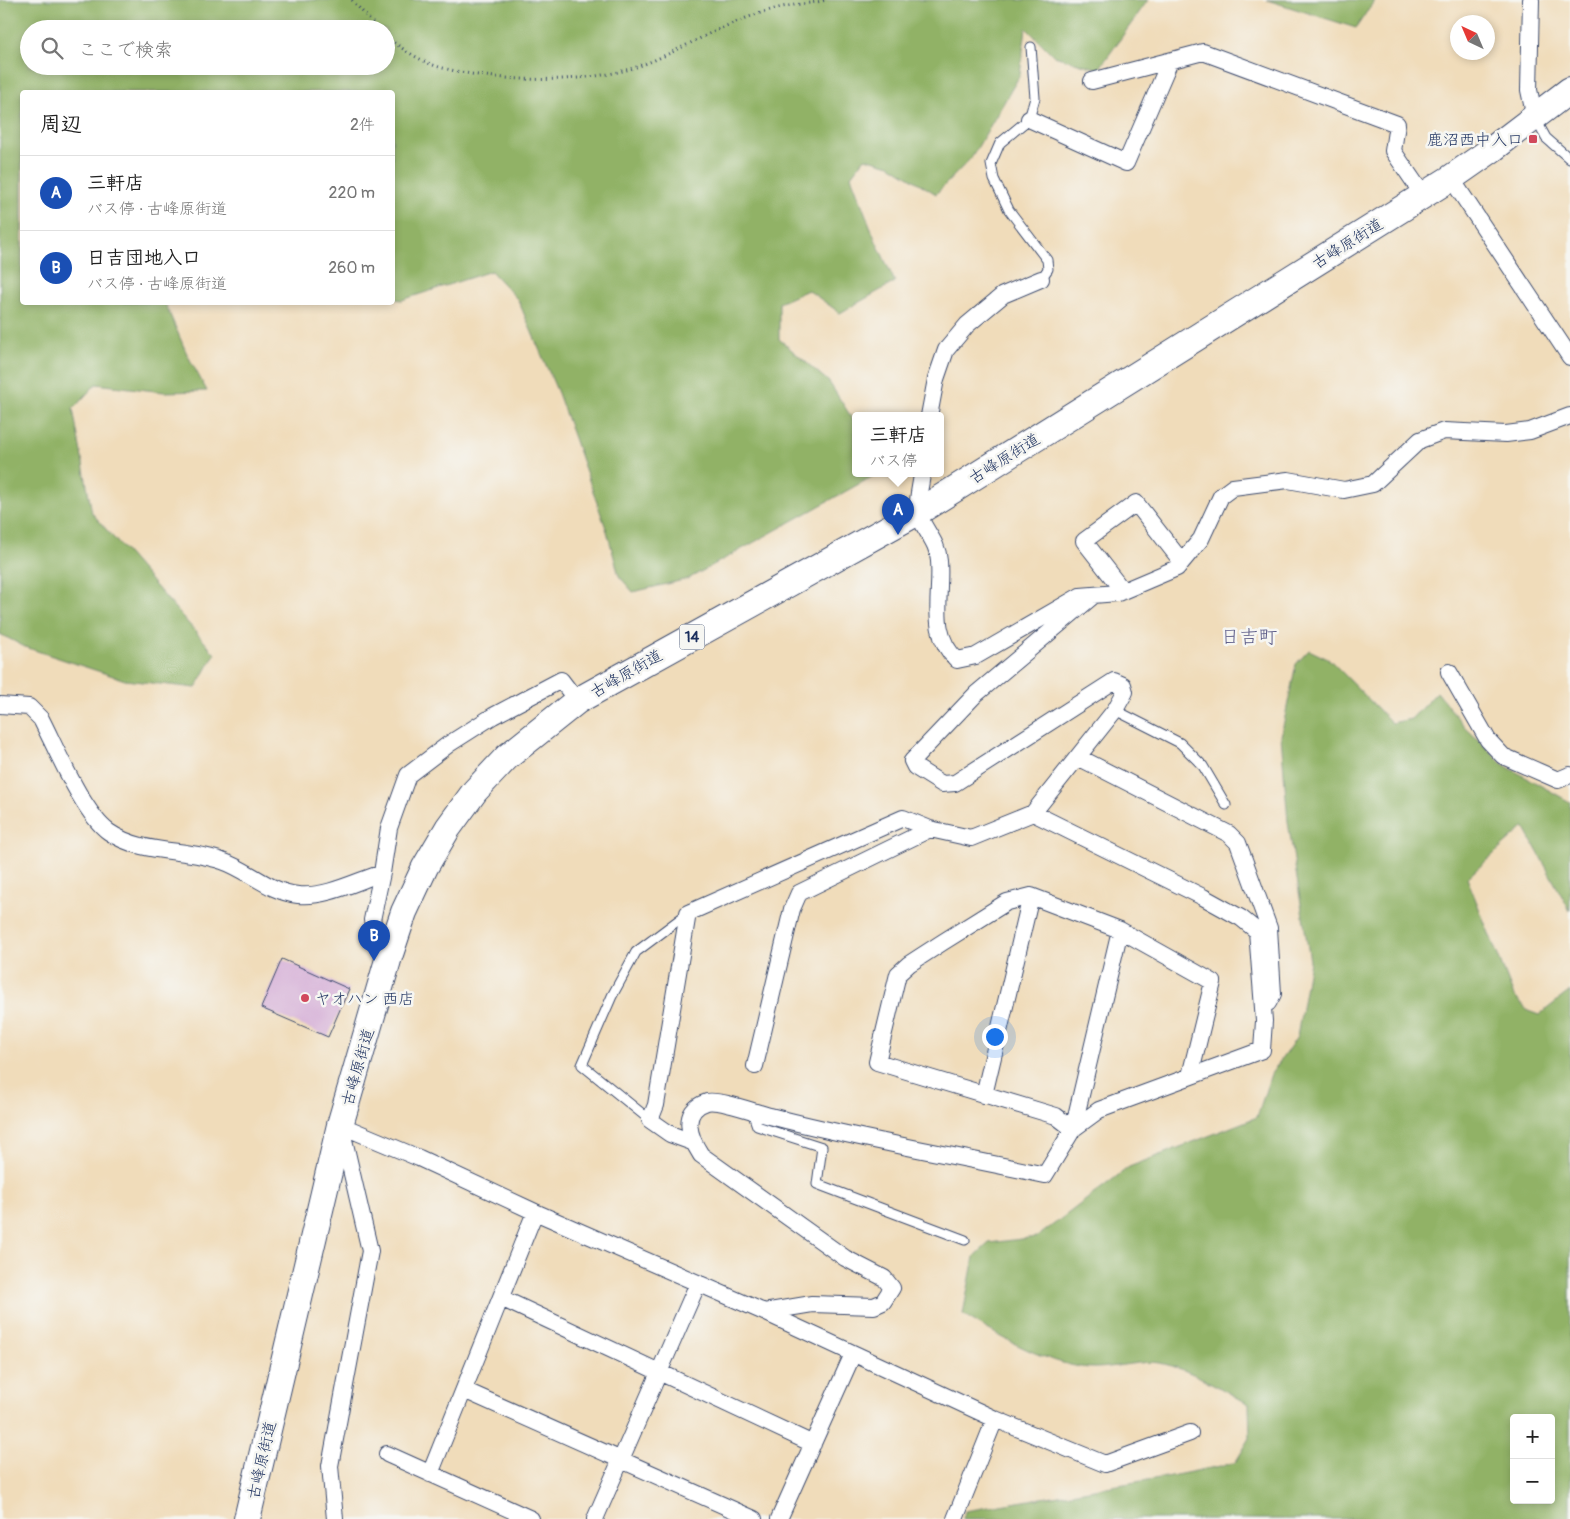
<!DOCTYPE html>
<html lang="ja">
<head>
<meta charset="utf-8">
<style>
	body { margin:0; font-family:Pangolin,"Klee One",sans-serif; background:#f6f6f6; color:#222 }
	.controls { position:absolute; right:15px; bottom:15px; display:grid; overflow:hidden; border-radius:5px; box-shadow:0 2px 8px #0003 }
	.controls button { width:45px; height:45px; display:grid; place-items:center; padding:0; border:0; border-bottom:1px solid #e0e0e0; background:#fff; color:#222; font:25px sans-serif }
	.compass { position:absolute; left:1450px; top:15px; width:45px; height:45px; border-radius:50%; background:#fff; box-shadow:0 2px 8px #0003; rotate:316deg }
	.you { position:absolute; left:994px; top:1036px; width:18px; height:18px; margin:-12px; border:4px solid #fff; border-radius:50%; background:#1a73e8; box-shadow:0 0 0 8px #1a73e833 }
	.badge { display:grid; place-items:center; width:32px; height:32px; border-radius:50%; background:#d1495b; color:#fff; font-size:16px; font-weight:700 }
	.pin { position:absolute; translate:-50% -41px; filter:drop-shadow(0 1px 2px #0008) }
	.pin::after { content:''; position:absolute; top:26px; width:18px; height:15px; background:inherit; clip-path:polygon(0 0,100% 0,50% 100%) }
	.popup { position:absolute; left:852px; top:412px; width:92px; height:65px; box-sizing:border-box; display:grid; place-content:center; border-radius:5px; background:#fff; filter:drop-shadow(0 1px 4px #0005); font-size:16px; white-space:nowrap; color:#767676 }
	.popup b { font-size:19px; color:#222 }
	.popup::after { content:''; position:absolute; left:50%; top:100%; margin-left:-10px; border:10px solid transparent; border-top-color:#fff }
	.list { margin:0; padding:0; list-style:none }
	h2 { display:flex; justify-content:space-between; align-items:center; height:65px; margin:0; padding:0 20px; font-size:21px }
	h2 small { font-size:16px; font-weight:400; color:#767676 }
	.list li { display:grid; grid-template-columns:32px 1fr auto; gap:15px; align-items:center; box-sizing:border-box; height:75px; padding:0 20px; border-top:1px solid #e0e0e0 }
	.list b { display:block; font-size:19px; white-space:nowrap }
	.list p { margin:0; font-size:16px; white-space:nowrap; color:#767676 }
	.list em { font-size:16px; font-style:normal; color:#767676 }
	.icon { flex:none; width:28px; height:28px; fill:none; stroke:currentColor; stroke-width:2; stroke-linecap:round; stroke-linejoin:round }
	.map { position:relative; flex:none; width:1570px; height:1519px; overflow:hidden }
	.search { position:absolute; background:#fff; box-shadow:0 2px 8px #0003; left:20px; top:20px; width:375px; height:55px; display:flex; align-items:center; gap:12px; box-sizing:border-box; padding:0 18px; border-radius:28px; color:#767676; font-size:19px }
	.panel { position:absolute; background:#fff; box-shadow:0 2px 8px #0003; left:20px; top:90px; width:375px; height:215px; border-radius:5px }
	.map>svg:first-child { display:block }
	.forest { fill:#91b266; stroke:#567062; fill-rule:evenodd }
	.building { fill:#d7b2d8 }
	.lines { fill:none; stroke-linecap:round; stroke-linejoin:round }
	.lane-casing { stroke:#3b496c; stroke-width:11 }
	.street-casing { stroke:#3b496c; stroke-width:18 }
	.primary-casing { stroke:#3b496c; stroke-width:28 }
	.path { stroke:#3b496c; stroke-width:3; stroke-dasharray:1 4; stroke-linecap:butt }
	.lane { stroke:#fff; stroke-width:9 }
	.street { stroke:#fff; stroke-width:16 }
	.primary { stroke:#fff; stroke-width:26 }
	.poi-dot { fill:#d1495b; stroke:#f6f6f2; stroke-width:2 }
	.labels { text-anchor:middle; stroke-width:5; stroke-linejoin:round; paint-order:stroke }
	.shield { fill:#f6f6f2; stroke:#5d6b8a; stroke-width:1 }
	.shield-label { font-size:15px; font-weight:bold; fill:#1b2f5e }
	.poi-label { font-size:16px; fill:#1b2f5e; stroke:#f6f6f2; text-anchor:end }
	.street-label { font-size:16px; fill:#1b2f5e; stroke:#f6f6f2 }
	.quarter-label { font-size:19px; fill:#5d5d89; stroke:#f6f6f2 }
</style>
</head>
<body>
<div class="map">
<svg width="1570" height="1519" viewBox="0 0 1570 1519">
	<rect width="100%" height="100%" fill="#f6f6f2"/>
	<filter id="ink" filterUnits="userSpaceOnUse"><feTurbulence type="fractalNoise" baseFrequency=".02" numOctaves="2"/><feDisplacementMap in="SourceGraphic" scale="10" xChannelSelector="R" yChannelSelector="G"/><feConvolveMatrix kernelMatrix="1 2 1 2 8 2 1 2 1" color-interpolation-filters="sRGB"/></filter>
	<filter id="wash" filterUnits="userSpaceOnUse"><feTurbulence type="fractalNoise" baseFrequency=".0096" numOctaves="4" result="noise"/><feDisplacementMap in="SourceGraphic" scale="20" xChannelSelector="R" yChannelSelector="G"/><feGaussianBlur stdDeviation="1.12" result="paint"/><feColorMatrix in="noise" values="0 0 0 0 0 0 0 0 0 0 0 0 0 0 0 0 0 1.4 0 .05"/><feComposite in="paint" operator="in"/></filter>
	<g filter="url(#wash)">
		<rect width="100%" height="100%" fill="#f0dcba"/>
		<path class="forest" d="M0,0H1148L1099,69L1054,56L1026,28L1020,75L972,157L936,194L890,165L865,158L851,176L875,239L895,282L840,313L808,290L779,303V339L829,382L855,423L856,474H877L688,579L633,592L619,576L607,531L558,393L518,300L491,271L402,300L393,299L392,92H22V302L165,303L187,354L207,391L164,392L96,384L73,409L92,513L215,654L196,688L125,680L25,647L0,634ZM29,29H386V66H29Z
			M1267,0H1374V1L1356,28Z
			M1309,650L1330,660L1392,723L1411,719L1437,692L1465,727L1504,765L1570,802V911L1524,827L1467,878L1514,996L1528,1011L1539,1015L1570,991V1519H963L965,1511L1171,1476L1235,1463L1250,1438L1249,1404C1221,1389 1191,1369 1160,1363C1142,1360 1114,1368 1095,1368C1056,1369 995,1335 963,1314L974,1257L989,1243L1037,1237L1129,1167L1257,1117L1271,1074L1297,1037L1310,961L1288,822L1281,736L1296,664ZM1514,1418H1551V1500H1514Z"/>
		<g id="blocks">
			<path class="building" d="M282,959L349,989L328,1037L261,1008Z"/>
		</g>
	</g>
	<g filter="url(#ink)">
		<use href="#blocks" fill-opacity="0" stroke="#3b496c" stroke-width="1"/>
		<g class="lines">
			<g class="lane-casing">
				<path id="lane" d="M1031,47L1035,98L1029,119L1000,143L991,164L994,179L1009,210L1047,260L1048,269L1041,279
					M1535,118L1546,138L1570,159
					M1115,710L1180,743L1203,766L1226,805
					M752,1112L757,1126L822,1147L817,1184L965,1240
					M650,1120L582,1065L612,996L636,952L688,913"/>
			</g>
			<g class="street-casing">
				<path id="street" d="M1531,0L1529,90L1535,118
					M1092,81L1203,52L1397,124L1393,151L1423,195
					M1029,119L1126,163L1170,61
					M1451,178L1570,357
					M929,416L936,379L946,350L967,325L1003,295L1041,279
					M922,474C921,485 916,502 918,512C923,530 938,541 939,561C942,596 928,633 957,660L976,656L1080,596L1118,593L1177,568L1201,539L1221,496L1233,487L1288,480L1344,490L1373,484L1420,440L1444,431L1506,434L1530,431L1570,416
					M1123,591L1084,541L1136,503L1182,562
					M1449,672L1488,740L1503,756L1558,780L1570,775
					M0,705L29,707L41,719C56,748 84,815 109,832C142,855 186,848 222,861C249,870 269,892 298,895C325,898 357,881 382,873
					M1078,757L1229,834L1238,843L1269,928L1273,994L1268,1003
					M1033,813L1203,897L1241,918L1257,931L1264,1021L1262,1050L1099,1110L1073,1129
					M388,960L372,920L382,873L389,828L408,775L449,744L493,716L561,680L577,701
					M755,1066L792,909L799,893L930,829
					M984,1095L1031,896
					M340,1125L419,1158L535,1212L764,1312L995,1419L1105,1464L1190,1433
					M1073,1129L1056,1116L877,1062L898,974L909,964L943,942L1007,902L1031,896L1120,930L1213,982L1190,1076
					M692,1142L670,1134L650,1120L656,1105L688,913L903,818L930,829L971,838L1033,813L1115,710L1125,692L1123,685L1114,681L955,783L942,784L915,767L912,761L976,694L1094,595
					M501,1298L813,1444
					M764,1312L812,1304L874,1306L883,1302L892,1288L884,1278L845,1258L701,1155C690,1138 679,1111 707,1102C719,1099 757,1113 770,1116C861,1140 954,1155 1045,1175L1073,1129L1120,930
					M464,1390L754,1519
					M387,1454L531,1519
					M430,1474L535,1212
					M335,1519L330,1466L370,1251L342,1131
					M595,1519L698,1283
					M779,1519L853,1354
					M955,1519L995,1419"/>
			</g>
			<g class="primary-casing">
				<path id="primary" d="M247,1519L340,1125L388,960L404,912L425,867L448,828L475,791L507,757L577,701L918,512L1451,178L1494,148L1570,90"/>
			</g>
			<path class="path" d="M352,0L378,29
				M386,37C403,49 422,63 443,68C496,82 578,84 630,69C666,58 697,38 731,24C745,18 762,12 778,8C794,4 810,4 826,0"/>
			<use href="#lane" class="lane"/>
			<use href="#street" class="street"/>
			<use href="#primary" class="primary"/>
		</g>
	</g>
	<g class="poi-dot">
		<rect x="1528" y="134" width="10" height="10" rx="2.5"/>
		<circle cx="305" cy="998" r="5"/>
	</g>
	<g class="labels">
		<rect class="shield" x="679.5" y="624.5" width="25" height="25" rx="4"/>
		<g class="shield-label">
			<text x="692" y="642">14</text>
		</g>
		<g class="poi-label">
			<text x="1523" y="145">鹿沼西中入口</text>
			<text x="315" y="1004" text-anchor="start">ヤオハン 西店</text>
		</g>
		<g class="street-label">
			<text transform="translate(1347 243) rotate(-32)" y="6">古峰原街道</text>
			<text transform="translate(1004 458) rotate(-32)" y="6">古峰原街道</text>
			<text transform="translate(626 673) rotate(-30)" y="6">古峰原街道</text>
			<text transform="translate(357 1067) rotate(-74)" y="6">古峰原街道</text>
			<text transform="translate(261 1460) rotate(-77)" y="6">古峰原街道</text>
		</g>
		<g class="quarter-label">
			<text x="1249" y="643">日吉町</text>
		</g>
	</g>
</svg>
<div class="controls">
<button>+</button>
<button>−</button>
</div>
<svg class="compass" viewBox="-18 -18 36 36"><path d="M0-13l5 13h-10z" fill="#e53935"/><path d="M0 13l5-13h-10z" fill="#767676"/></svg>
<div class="you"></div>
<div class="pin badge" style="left:898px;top:535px;background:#1a4fb4">A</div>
<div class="popup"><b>三軒店</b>バス停</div>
<div class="pin badge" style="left:374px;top:961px;background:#1a4fb4">B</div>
<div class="search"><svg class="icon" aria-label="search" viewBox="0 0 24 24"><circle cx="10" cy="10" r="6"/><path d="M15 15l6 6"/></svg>ここで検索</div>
<section class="panel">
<h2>周辺<small>2件</small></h2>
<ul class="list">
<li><span class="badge" style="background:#1a4fb4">A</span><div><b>三軒店</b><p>バス停 · 古峰原街道</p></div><em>220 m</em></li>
<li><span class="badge" style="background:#1a4fb4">B</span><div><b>日吉団地入口</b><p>バス停 · 古峰原街道</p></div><em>260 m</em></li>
</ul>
</section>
</div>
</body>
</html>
